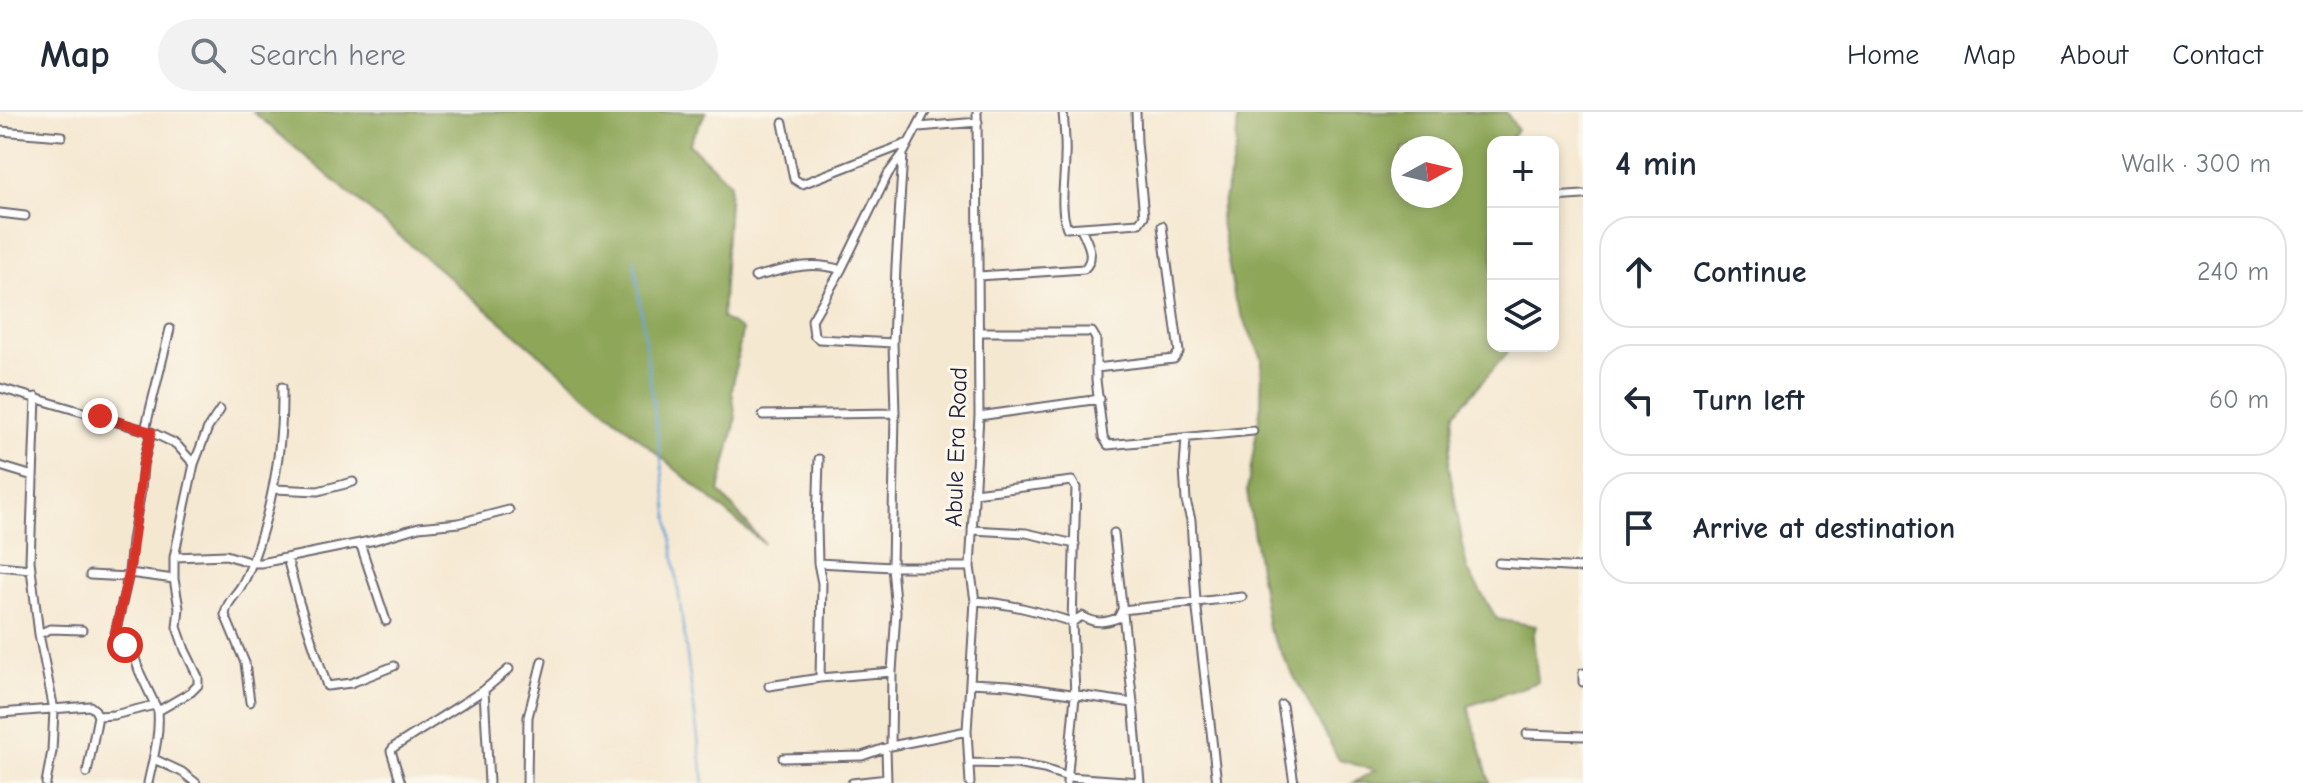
<!DOCTYPE html>
<html lang="en">
<head>
<meta charset="utf-8">
<style>
	body { margin:0; font-family:"Comic Neue",sans-serif; background:#f2f2f3; color:#1f2937 }
	.controls { position:absolute; right:24px; top:24px; display:grid; overflow:hidden; border-radius:16px; box-shadow:0 4px 12px #0003 }
	.controls button { width:72px; height:72px; display:grid; place-items:center; padding:0; border:0; border-bottom:2px solid #e0e1e3; background:#fff; color:#1f2937; font:40px sans-serif }
	.compass { position:absolute; left:1391px; top:24px; width:72px; height:72px; border-radius:50%; background:#fff; box-shadow:0 4px 12px #0003; rotate:82deg }
	.stop { position:absolute; width:24px; height:24px; margin:-18px; border:6px solid #d93025; border-radius:50%; background:#fff }
	.stop.end { background:#d93025; border-color:#fff; box-shadow:0 2px 8px #0008 }
	.list { margin:0; padding:0; list-style:none }
	h2 { display:flex; justify-content:space-between; align-items:center; height:104px; margin:0; padding:0 32px; font-size:34px }
	h2 small { font-size:26px; font-weight:400; color:#747a83 }
	.list li { display:grid; grid-template-columns:52px 1fr auto; gap:24px; align-items:center; box-sizing:border-box; height:112px; margin:0 16px 16px; padding:0 16px; border:2px solid #e0e1e3; border-radius:32px }
	.list b { display:block; font-size:30px; white-space:nowrap }
	.list em { font-size:26px; font-style:normal; color:#747a83 }
	.icon { flex:none; width:44px; height:44px; fill:none; stroke:currentColor; stroke-width:2; stroke-linecap:round; stroke-linejoin:round }
	.map { position:relative; flex:none; width:1583px; height:671px; overflow:hidden }
	header { display:flex; align-items:center; gap:48px; box-sizing:border-box; height:112px; padding:0 40px; background:#fff; border-bottom:2px solid #e0e1e3 }
	header strong { font-size:38px }
	nav { display:flex; gap:44px; margin-inline-start:auto; font-size:28px }
	.search { width:560px; height:72px; background:#f2f2f3; display:flex; align-items:center; gap:20px; box-sizing:border-box; padding:0 28px; border-radius:44px; color:#747a83; font-size:30px }
	main { display:flex }
	aside { flex:1; background:#fff }
	.map>svg:first-child { display:block }
	.forest { fill:#8da659; stroke:#58644a; stroke-width:2; fill-rule:evenodd }
	.lines { fill:none; stroke-linecap:round; stroke-linejoin:round }
	.stream { stroke:#68a4d8; stroke-width:2 }
	.minor-casing { stroke:#6c6770; stroke-width:11 }
	.minor { stroke:#fff; stroke-width:7 }
	.route { stroke:#d93025; stroke-width:10 }
	.labels { text-anchor:middle; stroke-width:6; stroke-linejoin:round; paint-order:stroke }
	.street-label { font-size:24px; fill:#22223b; stroke:#fbf7ec }
</style>
</head>
<body>
<header>
<strong>Map</strong>
<div class="search"><svg class="icon" aria-label="search" viewBox="0 0 24 24"><circle cx="10" cy="10" r="6"/><path d="M15 15l6 6"/></svg>Search here</div>
<nav><a>Home</a><a>Map</a><a>About</a><a>Contact</a></nav>
</header>
<main>
<div class="map">
<svg width="1583" height="671" viewBox="0 0 1583 671">
	<rect width="100%" height="100%" fill="#fbf7ec"/>
	<filter id="ink" filterUnits="userSpaceOnUse"><feTurbulence type="fractalNoise" baseFrequency=".0125" numOctaves="2"/><feDisplacementMap in="SourceGraphic" scale="16" xChannelSelector="R" yChannelSelector="G"/><feConvolveMatrix kernelMatrix="1 2 1 2 8 2 1 2 1" color-interpolation-filters="sRGB"/></filter>
	<filter id="wash" filterUnits="userSpaceOnUse"><feTurbulence type="fractalNoise" baseFrequency=".006" numOctaves="4" result="noise"/><feDisplacementMap in="SourceGraphic" scale="32" xChannelSelector="R" yChannelSelector="G"/><feGaussianBlur stdDeviation="1.8" result="paint"/><feColorMatrix in="noise" values="0 0 0 0 0 0 0 0 0 0 0 0 0 0 0 0 0 1.4 0 .05"/><feComposite in="paint" operator="in"/></filter>
	<g filter="url(#wash)">
		<rect width="100%" height="100%" fill="#f5e8d1"/>
		<path class="forest" d="M253,0H706L689,32L730,71L722,206L742,218L732,279L736,308L719,379L764,432Z
			M1238,0H1506L1517,17L1509,30H1493V234H1507V241L1455,301L1449,354L1467,457L1497,507L1536,514L1533,525L1538,570L1468,594L1490,671H1353L1375,658L1339,648L1268,516L1247,379L1261,293L1262,246L1235,189L1220,104L1236,37ZM1403,36H1451V84H1403Z"/>
		<g class="lines">
			<path class="stream" d="M634,147L704,671
				M1447,667L1448,671"/>
		</g>
	</g>
	<g filter="url(#ink)">
		<g class="lines">
			<g class="minor-casing">
				<path id="minor" d="M1063,0C1064,15 1066,30 1065,45C1065,68 1059,95 1067,116L1139,111L1144,104L1137,30L1136,0
					M783,11L794,67L802,72L908,31
					M919,15L978,10
					M0,19L62,24
					M1553,85L1583,83
					M0,101L25,104
					M979,164L1084,157C1097,145 1087,130 1081,116
					M755,165C785,157 811,148 841,158
					M979,220H1092L1096,227V268L1103,325L1108,333L1253,319
					M893,231L819,227L814,223L812,208L841,158L888,62L903,42
					M1096,256L1174,247L1179,240L1162,114
					M0,276L151,320L176,332L194,352
					M36,285L30,449L39,522L54,598L52,639L46,671
					M763,303L895,301
					M979,304L1100,287
					M145,318L170,217
					M151,320L143,353L141,379L132,428L129,461L115,522L119,531L130,535L133,539L139,559L158,599
					M1186,326L1184,355L1186,389L1191,408L1196,489L1217,671
					M819,347L817,413L818,451L822,471L820,566
					M0,354L33,364
					M274,377L318,379L353,370
					M974,381L1072,369L1076,376L1072,510L1075,584L1067,671
					M972,418L1026,421L1075,432
					M1114,421L1133,591L1140,671
					M360,431L386,509
					M174,445L226,443L252,451H261L375,428L419,415L459,411L509,398
					M287,446L299,490L327,574L351,571L394,554
					M818,451L892,455H970
					M1499,451L1583,456
					M0,454L30,457
					M129,461L174,467
					M90,463L128,465
					M975,489C1009,491 1040,500 1072,510L1082,504C1095,512 1104,511 1118,506L1122,498L1242,485
					M39,522L50,517L82,518
					M1583,561V570
					M970,571L1009,573L1133,591
					M769,574L820,566L892,560
					M484,578L489,671
					M250,590L245,551L225,503C226,492 233,486 240,476C245,468 250,457 253,448C273,392 283,335 282,275
					M1282,593L1294,671
					M1,601L90,594L95,598L98,604L114,603L155,593
					M1527,622L1583,624
					M891,634L892,560L896,500L892,455L895,301L893,231L896,154L903,42L925,0
					M886,637L887,669
					M783,646L862,644L891,634L967,619
					M154,647L182,660L196,671
					M970,651L1016,652L1044,657L1068,665L1140,670
					M87,661L98,604
					M148,671C153,647 160,624 158,599L191,580L198,573V565L185,538L177,515L179,496L174,467V445L194,352L208,316L220,298
					M401,671L391,639L394,635L484,578L509,557
					M527,671L528,605L542,549
					M852,671L887,667
					M970,671L967,619L975,489L970,455L979,304L977,0"/>
			</g>
			<use href="#minor" class="minor"/>
		</g>
	</g>
	<g class="lines" filter="url(#ink)">
		<path class="route" d="M100,304L151,320L143,353L129,461L115,522L119,531L125,533"/>
	</g>
	<g class="labels">
		<g class="street-label">
			<text transform="translate(956 335) rotate(-88)" y="8">Abule Era Road</text>
		</g>
	</g>
</svg>
<div class="controls">
<button>+</button>
<button>−</button>
<button><svg class="icon" aria-label="layers" viewBox="0 0 24 24"><path d="M12 4l9 5-9 5-9-5zM3 14l9 5 9-5"/></svg></button>
</div>
<svg class="compass" viewBox="-18 -18 36 36"><path d="M0-13l5 13h-10z" fill="#e53935"/><path d="M0 13l5-13h-10z" fill="#747a83"/></svg>
<div class="stop" style="left:125px;top:533px"></div>
<div class="stop end" style="left:100px;top:304px"></div>
</div>
<aside>
<h2>4 min<small>Walk · 300 m</small></h2>
<ul class="list">
<li><svg class="icon" aria-label="ahead" viewBox="0 0 24 24"><path d="M12 20V5M6 11l6-6 6 6"/></svg><div><b>Continue</b></div><em>240 m</em></li>
<li><svg class="icon" aria-label="left" viewBox="0 0 24 24"><path d="M17 20v-9H6M10 6l-5 5 5 5"/></svg><div><b>Turn left</b></div><em>60 m</em></li>
<li><svg class="icon" aria-label="arrive" viewBox="0 0 24 24"><path d="M6 21V4h12l-3 4 3 4H6"/></svg><div><b>Arrive at destination</b></div></li>
</ul>
</aside>
</main>
</body>
</html>
